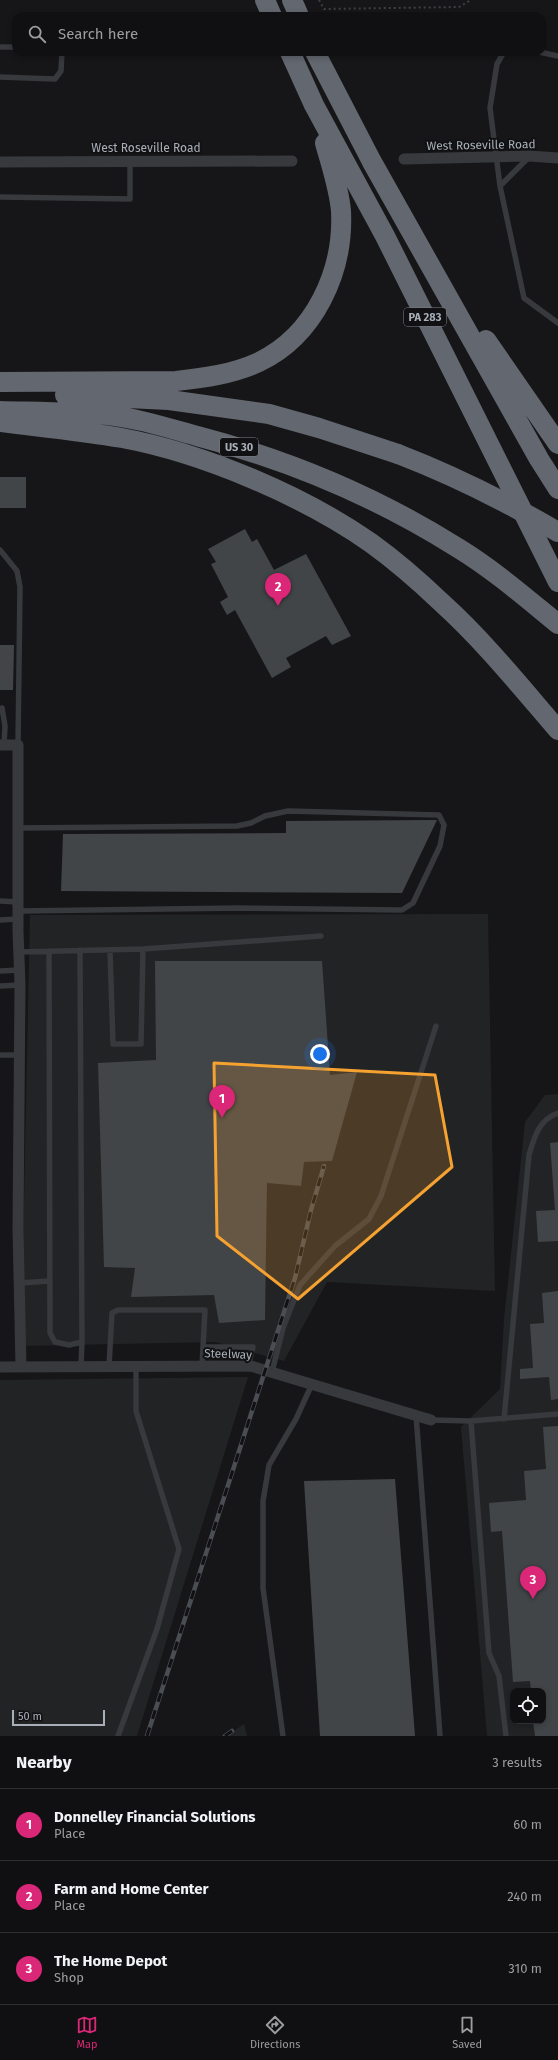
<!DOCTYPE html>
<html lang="en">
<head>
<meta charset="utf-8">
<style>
	body { margin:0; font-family:"Fira Sans",sans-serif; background:#19191b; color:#f1f3f6 }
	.controls { position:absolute; right:12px; bottom:12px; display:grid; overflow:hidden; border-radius:8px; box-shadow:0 2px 6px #0003 }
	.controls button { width:36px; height:36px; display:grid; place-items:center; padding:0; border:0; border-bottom:1px solid #303032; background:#101012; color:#f1f3f6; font:20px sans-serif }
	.scale { position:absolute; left:12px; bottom:10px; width:93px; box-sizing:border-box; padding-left:4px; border:2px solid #a8afb9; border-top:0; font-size:11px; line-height:14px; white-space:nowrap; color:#a8afb9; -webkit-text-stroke:3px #111113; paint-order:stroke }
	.you { position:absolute; left:320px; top:1054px; width:14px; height:14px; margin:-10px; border:3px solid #fff; border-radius:50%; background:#1a73e8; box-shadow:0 0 0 6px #1a73e833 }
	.badge { display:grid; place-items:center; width:26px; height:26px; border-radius:50%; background:#db2777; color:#fff; font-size:13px; font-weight:700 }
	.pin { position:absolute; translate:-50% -33px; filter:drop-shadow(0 1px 2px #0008) }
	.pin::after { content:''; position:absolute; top:21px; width:14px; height:12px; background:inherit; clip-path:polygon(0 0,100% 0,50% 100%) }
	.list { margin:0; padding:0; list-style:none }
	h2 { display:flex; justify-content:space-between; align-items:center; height:52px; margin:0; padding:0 16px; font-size:17px }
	h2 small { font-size:13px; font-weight:400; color:#9c9d9f }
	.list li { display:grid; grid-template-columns:26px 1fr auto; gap:12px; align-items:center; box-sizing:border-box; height:72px; padding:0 16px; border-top:1px solid #303032 }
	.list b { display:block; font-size:15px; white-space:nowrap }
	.list p { margin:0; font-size:13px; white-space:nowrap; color:#9c9d9f }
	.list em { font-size:13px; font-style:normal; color:#9c9d9f }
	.icon { flex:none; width:22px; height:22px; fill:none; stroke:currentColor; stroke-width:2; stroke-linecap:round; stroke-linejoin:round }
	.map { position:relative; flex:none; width:558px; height:1736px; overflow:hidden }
	.search { position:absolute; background:#101012; box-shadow:0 2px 6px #0003; left:12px; right:12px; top:12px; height:44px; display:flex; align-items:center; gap:10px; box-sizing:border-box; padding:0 14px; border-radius:12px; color:#9c9d9f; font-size:15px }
	.sheet { height:268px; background:#101012 }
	nav { display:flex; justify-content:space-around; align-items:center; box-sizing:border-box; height:56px; border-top:1px solid #303032; background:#101012; font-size:11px; color:#9c9d9f }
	nav a { display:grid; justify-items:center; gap:2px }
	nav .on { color:#db2777 }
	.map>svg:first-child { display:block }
	.built { fill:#222325; fill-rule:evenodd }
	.building { fill:#424548 }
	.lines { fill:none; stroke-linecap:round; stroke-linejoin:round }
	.path { stroke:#3d4044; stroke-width:2; stroke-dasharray:2 3; stroke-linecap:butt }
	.lane { stroke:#37393d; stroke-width:5.5 }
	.street { stroke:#37393d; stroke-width:11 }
	.highway { stroke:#63676f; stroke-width:20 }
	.rail-casing { stroke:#4a4d53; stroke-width:4.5 }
	.rail { stroke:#111113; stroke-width:3; stroke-dasharray:9; stroke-linecap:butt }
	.highway-bridge { stroke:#63676f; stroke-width:20 }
	.marked { fill:#f6a231; fill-opacity:0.2; stroke:#f6a231; stroke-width:3; stroke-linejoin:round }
	.labels { text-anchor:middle; stroke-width:4; stroke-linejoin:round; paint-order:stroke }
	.shield { fill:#111113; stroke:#7b8087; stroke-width:1 }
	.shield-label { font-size:11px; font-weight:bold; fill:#a8afb9 }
	.street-label { font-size:12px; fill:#a8afb9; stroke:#111113 }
</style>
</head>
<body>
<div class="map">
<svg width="558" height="1736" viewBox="0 0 558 1736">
	<rect width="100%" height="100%" fill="#161618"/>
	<path class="built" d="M488,914L495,1291L327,1282L284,1361L215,1342L21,1346L30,915Z
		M558,1094V1736H487L461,1427L500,1389L504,1319L525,1122L545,1095ZM513,1691H543V1721H513Z
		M248,1377L137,1736H0V1380Z
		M244,1724L247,1736H226Z"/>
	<path class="building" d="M0,477H26V508H0Z
		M245,529L252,542L257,539L274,570L306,554L351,636L332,645L326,636L286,658L291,667L272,678L235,610L227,615L220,602L228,597L211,564L216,562L208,549Z
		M0,645H14L13,690H0Z
		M437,820L402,893L61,891L63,834L286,833V821Z
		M155,961H322L330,1075L357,1072L332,1161L304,1162L301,1186L267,1183L265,1320L219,1323L214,1295L131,1297L135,1268L104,1267L98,1063L156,1060Z
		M558,1142V1241L538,1242L536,1211L555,1210L550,1143Z
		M558,1291V1399L551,1400L549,1377L520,1379V1369L533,1368L530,1324L544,1323L542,1293Z
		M558,1426V1736H535L533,1721H543V1691H531L530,1681L513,1682L502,1531L491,1532L489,1503L526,1500L524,1471L546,1469L543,1427Z
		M395,1479L415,1736H320L304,1481Z"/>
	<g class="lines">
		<path class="path" d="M319,0L324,9L459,7L471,0"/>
		<path class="lane" d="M0,47H16
			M504,52L497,64L490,108L500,186L529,157
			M539,52L558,56
			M0,77L55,79L61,71L62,52
			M500,186L524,298L558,323
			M0,197L130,199V161
			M0,550L17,571L20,587L18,745
			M2,708L5,726L4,745
			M0,901L18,902
			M18,911L239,908L402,910L413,903L440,846L444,825L439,815L288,811L265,816L251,823L237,826L19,828
			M0,920L18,919
			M110,950L113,1044H141L143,949
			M49,951L50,1333L55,1342L69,1345L82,1342L80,950
			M19,952L143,949L321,936
			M0,971L19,970
			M0,986L20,985
			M0,1055H20
			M20,1283L49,1281
			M203,1347H253L248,1366
			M81,1366L82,1342
			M109,1366L112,1313L118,1310H205L202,1366
			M272,1372L283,1328L300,1285L335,1246L369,1219L381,1196L436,1026
			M416,1415L440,1736
			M504,1419L529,1155C534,1138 539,1119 558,1113
			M431,1420L471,1421L558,1414
			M471,1421L489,1653L499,1676L506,1736
			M118,1736L157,1629L179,1549L136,1411V1366
			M283,1736L263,1588V1501L269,1465L296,1419L312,1384"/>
		<path class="street" d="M404,159L529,156L558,158
			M0,162L292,161
			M0,745H18V931L20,985L18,1229L21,1367
			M0,1367L251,1366L431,1420"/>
		<path class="highway" d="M265,0L272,16
			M292,0L299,16
			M290,52L314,105L385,236L558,582
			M315,52L372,162L539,459L558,489
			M486,340L558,444
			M0,382L176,381C204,378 233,374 259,362C315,335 344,271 341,211C339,188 331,165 325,143
			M65,395L169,400L269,414L319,428L398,454
			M0,411C36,412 72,412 107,415C137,418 168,428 197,436C289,460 377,497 458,548C494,570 526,598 558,624
			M0,422C40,427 82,431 122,438C203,453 304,496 371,543C396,561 420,582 442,603C484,641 521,687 558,730"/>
		<g class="rail-casing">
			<path id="rail" d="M147,1736L295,1278L311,1210L324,1166
				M225,1736L232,1731"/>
		</g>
		<use href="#rail" class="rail"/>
		<path class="highway-bridge" d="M398,454C455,476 505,501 558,532"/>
	</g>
	<path class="marked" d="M214,1063L435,1075L452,1167L298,1299L217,1236Z"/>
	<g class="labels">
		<g class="shield">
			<rect x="404" y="308" width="42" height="18" rx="3"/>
			<rect x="220" y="438" width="38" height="18" rx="3"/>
		</g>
		<g class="shield-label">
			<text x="425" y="321">PA 283</text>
			<text x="239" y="451">US 30</text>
		</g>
		<g class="street-label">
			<text transform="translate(481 145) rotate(-1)" y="4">West Roseville Road</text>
			<text x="146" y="152">West Roseville Road</text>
			<text transform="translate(228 1354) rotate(2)" y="4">Steelway</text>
		</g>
	</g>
</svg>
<div class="controls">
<button><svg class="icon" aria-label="locate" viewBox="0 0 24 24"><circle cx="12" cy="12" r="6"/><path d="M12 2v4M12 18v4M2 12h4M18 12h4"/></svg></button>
</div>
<div class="scale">50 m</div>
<div class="you"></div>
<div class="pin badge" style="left:222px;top:1118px">1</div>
<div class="pin badge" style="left:278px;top:606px">2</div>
<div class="pin badge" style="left:533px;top:1599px">3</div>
<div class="search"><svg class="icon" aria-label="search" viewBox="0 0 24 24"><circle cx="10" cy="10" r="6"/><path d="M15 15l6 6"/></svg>Search here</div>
</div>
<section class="sheet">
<h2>Nearby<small>3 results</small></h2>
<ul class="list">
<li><span class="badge">1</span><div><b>Donnelley Financial Solutions</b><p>Place</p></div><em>60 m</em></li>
<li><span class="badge">2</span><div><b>Farm and Home Center</b><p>Place</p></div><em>240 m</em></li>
<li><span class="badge">3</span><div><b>The Home Depot</b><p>Shop</p></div><em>310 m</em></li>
</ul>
</section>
<nav>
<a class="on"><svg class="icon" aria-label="map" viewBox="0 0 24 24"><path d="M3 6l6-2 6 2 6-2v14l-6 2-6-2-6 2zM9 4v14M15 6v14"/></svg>Map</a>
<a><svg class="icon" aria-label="directions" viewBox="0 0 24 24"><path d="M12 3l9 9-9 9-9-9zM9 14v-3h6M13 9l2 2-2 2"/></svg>Directions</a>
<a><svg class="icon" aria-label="saved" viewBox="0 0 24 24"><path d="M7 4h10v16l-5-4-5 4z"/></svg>Saved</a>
</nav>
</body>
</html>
